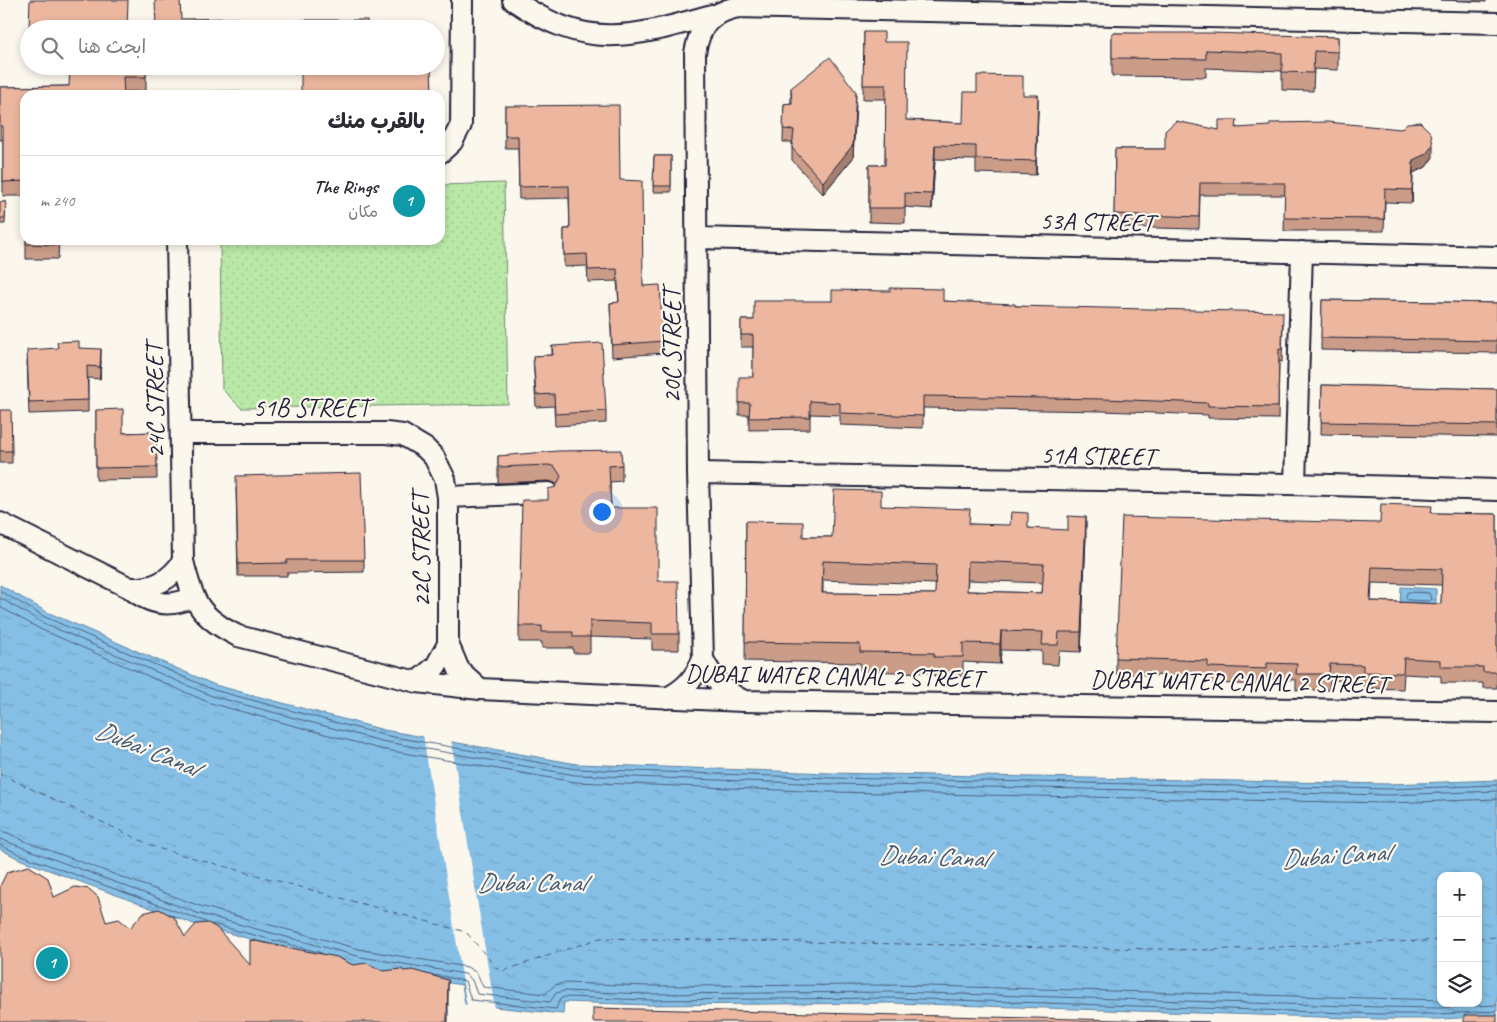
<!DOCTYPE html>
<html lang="ar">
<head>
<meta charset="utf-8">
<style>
	body { margin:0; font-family:Caveat,"Playpen Sans Arabic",sans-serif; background:#f2f2f3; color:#2b2b33; direction:rtl }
	.controls { position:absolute; right:15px; bottom:15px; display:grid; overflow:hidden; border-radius:10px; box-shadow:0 2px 8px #0003 }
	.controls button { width:45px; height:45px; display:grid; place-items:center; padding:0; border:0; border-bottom:1px solid #e1e1e2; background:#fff; color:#2b2b33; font:25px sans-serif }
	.you { position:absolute; left:601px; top:511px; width:18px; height:18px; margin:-12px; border:4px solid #fff; border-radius:50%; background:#1a73e8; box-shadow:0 0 0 8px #1a73e833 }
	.badge { display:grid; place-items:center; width:32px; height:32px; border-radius:50%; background:#d1495b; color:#fff; font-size:16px; font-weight:700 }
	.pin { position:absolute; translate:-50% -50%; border:2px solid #fff; box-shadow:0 1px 5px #0006 }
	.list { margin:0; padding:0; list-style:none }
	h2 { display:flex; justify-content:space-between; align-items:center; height:65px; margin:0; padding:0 20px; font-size:21px }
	h2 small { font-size:16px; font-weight:400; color:#7c7c81 }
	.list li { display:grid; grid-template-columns:32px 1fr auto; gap:15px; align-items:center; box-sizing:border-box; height:90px; padding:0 20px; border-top:1px solid #e1e1e2 }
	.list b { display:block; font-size:19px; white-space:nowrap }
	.list p { margin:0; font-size:16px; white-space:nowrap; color:#7c7c81 }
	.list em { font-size:16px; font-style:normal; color:#7c7c81 }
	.icon { flex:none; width:28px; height:28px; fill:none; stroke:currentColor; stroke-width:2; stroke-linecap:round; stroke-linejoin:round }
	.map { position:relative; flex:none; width:1497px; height:1022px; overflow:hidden; direction:ltr }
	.search { position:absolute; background:#fff; box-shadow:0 2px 8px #0003; left:20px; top:20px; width:425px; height:55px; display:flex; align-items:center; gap:12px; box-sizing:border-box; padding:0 18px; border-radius:28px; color:#7c7c81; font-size:19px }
	.panel { position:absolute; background:#fff; box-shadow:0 2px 8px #0003; left:20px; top:90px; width:425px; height:155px; border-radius:15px; direction:rtl }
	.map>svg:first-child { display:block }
	.grass { fill:url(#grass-dots); stroke:#6e8671 }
	.water { fill:url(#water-ripples); stroke:#5e80a1; fill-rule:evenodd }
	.pier { fill:#fbf7ec }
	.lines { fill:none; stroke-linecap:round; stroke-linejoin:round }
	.shore { stroke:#4a617f; stroke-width:1 }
	.ferry { stroke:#455976; stroke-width:1; stroke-dasharray:6 5; stroke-linecap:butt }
	.minor-casing { stroke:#22223b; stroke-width:24 }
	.minor { stroke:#fbf7ec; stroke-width:20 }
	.wall { fill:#cb9d88; stroke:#22223b; fill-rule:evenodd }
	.shaded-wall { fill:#a5806f; stroke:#22223b }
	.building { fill:#ecb79e; stroke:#22223b; fill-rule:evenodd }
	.labels { text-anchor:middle; stroke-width:4.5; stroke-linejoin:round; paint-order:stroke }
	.street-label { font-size:25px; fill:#22223b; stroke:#fbf7ec }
	.water-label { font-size:26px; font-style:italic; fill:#455976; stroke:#fbf7ec }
</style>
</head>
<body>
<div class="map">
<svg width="1497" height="1022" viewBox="0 0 1497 1022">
	<defs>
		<pattern id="grass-dots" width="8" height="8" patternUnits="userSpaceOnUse" patternTransform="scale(1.25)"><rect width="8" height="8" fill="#bae9a7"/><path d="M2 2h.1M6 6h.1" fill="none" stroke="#a0c891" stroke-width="1.8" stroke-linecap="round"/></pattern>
		<pattern id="water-ripples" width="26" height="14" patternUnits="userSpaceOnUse" patternTransform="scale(1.25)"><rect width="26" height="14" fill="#86bfe5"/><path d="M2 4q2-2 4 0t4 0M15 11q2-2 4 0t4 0" fill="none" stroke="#73a4c5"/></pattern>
	</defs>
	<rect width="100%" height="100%" fill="#fbf7ec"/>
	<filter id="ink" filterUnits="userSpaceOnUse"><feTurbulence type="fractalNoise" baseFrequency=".02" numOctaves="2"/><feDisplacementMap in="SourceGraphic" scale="10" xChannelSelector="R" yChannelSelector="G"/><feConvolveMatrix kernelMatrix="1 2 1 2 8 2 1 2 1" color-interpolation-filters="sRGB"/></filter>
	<g filter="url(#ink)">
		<path class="grass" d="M504,183L508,404L241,408L222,389L220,240H440V185Z"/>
		<path class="water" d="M0,585L47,612L215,685L384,730L577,764L831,773L1390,784L1497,780V1016L1440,1019H1380L892,1003L649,1005L564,1002L563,1014L465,1004L462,985L359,968L194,924L19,859L0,849ZM1441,876H1478V1003H1441Z
			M1401,587L1436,589V606L1400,605Z"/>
		<path class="pier" d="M423,735L451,739L495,1010L467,1007Z"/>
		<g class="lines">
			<path class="shore" d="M0,591L45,617L214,690L383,735L576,769L831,778L1389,789L1497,785
				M1408,592L1429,593L1431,599L1429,601L1408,600L1406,597Z
				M0,598L43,623L212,696L381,741L575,775L831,784L1389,795L1497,791
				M0,607L40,629L210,703L380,749L575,782L831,792L1389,803L1497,799
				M0,831L8,833L27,842L200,906L363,950L467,967L477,973L483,987L545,994L555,985L564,983L649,986L892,985L1441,1000
				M0,839L197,913L361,957L465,974L472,980L477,994L550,1002L556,993L564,991L649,994L892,992L1380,1007L1439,1008L1497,1005
				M0,845L21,855L206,922
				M212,924L322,953
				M434,975L465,981L471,1000L556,1009L560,999L564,997L649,1000L892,998L1380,1014H1440L1497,1011"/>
			<path class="ferry" d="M0,774L157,848L466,932L500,972L600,938L1208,950L1441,940
				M1478,938L1497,937"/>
			<g class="minor-casing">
				<path id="minor" d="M513,0C588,51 630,38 712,15
					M440,153L452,142L461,125L462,0
					M697,238L1497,257
					M177,240L183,561C193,602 199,617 238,636L417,682L480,689L743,701L1497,712
					M181,433H386L403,435L425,448L434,457L445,479L448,497V644L459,670L480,689
					M698,473C964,479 1231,480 1497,490
					M1295,483L1302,252
					M448,497L549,493
					M0,523L130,588C150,605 170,608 193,597
					M130,588C153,589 170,581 183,561
					M417,682L436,666L448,644
					M667,698C685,689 695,678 703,659
					M742,700C724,691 712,678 703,659L698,473L695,53C700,25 710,13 738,7L1497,23"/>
			</g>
			<use href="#minor" class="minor"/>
		</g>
		<path class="wall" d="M1441,0H1486V2Z
			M864,32L884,42L906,120L963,123L1023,95L1038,110L1036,175L976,173V160L935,159L932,209L905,207V223L869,222V165H885L886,99H863Z
			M1112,33L1338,37V70L1314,69L1313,91L1282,90V71L1206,68V77L1112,76Z
			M146,66V91L25,95V196H3V140H0V87L69,86Z
			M157,66H226V68L157,70Z
			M791,88L856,105L853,158L823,194L792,160V142H783L784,104L791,103Z
			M505,106L620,180L643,286L663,341V353L612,357L610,303H619L617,281L588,282L587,266L564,267V229H570L569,198L519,199L518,148H505Z
			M1237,128L1433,157L1426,167L1413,173L1412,203L1385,202L1384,231H1284L1285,195H1200L1199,229L1114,227L1115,149H1165L1219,130Z
			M654,156H671V192H653Z
			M0,202H6L5,224H0Z
			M26,240H59L58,259H26Z
			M1322,300L1497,303V353L1321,350Z
			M832,301H943L1283,324L1282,362L1279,361L1278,419L1208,418V415L1103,411L923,408V428L840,425V415L810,414V429L749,430V415H739V403L753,377V347H741V320H754Z
			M552,346L606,411V423L555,426L554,406L536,407L533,356L552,355Z
			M79,348L101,361L100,379L88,378V412L29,414L27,361Z
			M1322,385L1497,389V437L1321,434Z
			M0,410L12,451V463H0Z
			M96,410L123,433L156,432L157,479L96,480Z
			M498,456L622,465V481L610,482L611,508L658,581L679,634V650H652V639L590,637V653H573V648H542V642H519V626L548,500L556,485L555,483L549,481L498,483Z
			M236,488L364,560V572L287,573V576H238Z
			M881,506L970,524L1028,528L1086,536L1081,652L1059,651L1058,665L1042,664V651L1001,650L1000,664L963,662V676H934V673L860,671V663L745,661L746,521L803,537H832ZM823,580L936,584L935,594L823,593ZM968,580L1043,583L1042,593L967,591Z
			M1432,513L1497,514V688H1483V683H1441V676L1404,674L1403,689L1363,688V681L1330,680L1329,690H1296V680L1267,679V685L1208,683V677L1116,674V658L1380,523ZM1372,583L1442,585L1441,604L1371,601Z"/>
		<path class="shaded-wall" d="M856,92L853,158L823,194V182Z
			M1038,95V110L1036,175V161Z
			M935,145V159L932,209V194Z
			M1433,145V157L1426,167L1413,173L1412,203L1413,160Z
			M101,349V361L100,379V367Z
			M1086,517V536L1081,652V632Z
			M1001,631V650L1000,664V644Z
			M448,980V1022H447Z"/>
		<path class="building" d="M30,0H128L127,29H29Z
			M155,0H180L181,19L240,18L241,29H156Z
			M302,20H367V29H302Z
			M430,26V29H411V27Z
			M864,32H884V42H907L906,120L963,123L964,92H977V75L1023,76V95H1038L1036,161L976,159V146L935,145L932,194L905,193V208H869V165H885L886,85H863Z
			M1112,33H1211L1338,37V52L1314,51L1313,73L1282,72V53L1206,50V59L1112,58Z
			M830,57L856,92L853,145L823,182L792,148L794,130L783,129L784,104L792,103L791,88Z
			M70,66H146V77H123L124,95H25V181L3,182V126H0V87L69,86Z
			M301,66H431L432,95H301Z
			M239,91V95H162V92Z
			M619,105L620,180L642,181L643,286L660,285L663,341L612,345L610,303L619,302L617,269L588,270L587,254L564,255V229H570L569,186L519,187L518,136H505V106Z
			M1219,120H1237L1236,128L1270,126V123L1327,122L1401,129L1407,123L1420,122L1431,133L1433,145L1426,154L1413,160L1412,190L1385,189L1384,219L1284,218L1285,183H1200L1199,217L1114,214L1115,149H1165V131L1176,121L1219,130Z
			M654,156H671V186H653Z
			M0,202H6L5,218H0Z
			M26,240H58V245L26,244Z
			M890,288L943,289V301L1015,304V306L1283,312L1282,349H1279L1278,407L1208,406V403L1103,399L923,396V416L840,413V403L810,401V417L749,418L750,403H739V377H753V335H741V320H754V301H832V290L890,291Z
			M1322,300L1497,303V341L1321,338Z
			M79,341V348L101,349L100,367L87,366L88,400L29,402L27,350L58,348L57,342Z
			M602,343L606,411L555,414L554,394L536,395L533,356L553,355L552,346Z
			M1322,385L1497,389V425L1321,422Z
			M123,409V433L156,432L157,467L96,468V410Z
			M0,410H11L12,451H0Z
			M621,450L622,465L609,466L611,508H658V581H678L679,634H652V623L590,621V637H573V632H542V626H519L522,500H548V489L556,487L561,476L555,467L549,465L498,467V456L558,451Z
			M361,473L364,560H287V563L238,564L236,476Z
			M834,490L881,491V506L970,509L969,524L1010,525L1011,512L1028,513V528L1068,530V516L1086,517L1081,632H1059L1058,645H1042L1043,632L1001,631L1000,644L963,643V657H934V653L860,652V644L745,642L746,521L803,522V537H832ZM823,561L936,565L935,594L822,593ZM968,561L1044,564L1042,593L967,591Z
			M1381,504L1432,506L1431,513L1497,514V672H1483V667H1441V660L1404,658L1403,673L1363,672V665L1330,664L1329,674H1296L1297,664L1267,663V669L1208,667V661L1116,658L1122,517L1380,523ZM1372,567L1442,569L1441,604L1370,601Z
			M29,866L48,878L54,897L75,887L89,889L98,897L106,922L119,919L130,928L143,913L159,909L174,917L185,937L196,924L208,923L217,928L250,965V940L337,957L353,965L367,963L383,971L401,969L404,971L412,970L448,980L447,1022H0V886L7,872Z
			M593,1008L1209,1022H593Z
			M1464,1015H1497V1022H1464Z"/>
	</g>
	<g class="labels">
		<g class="street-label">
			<text transform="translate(1097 221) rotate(1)" y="9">53A STREET</text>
			<text transform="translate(671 346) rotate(-90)" y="9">20C STREET</text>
			<text transform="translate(154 401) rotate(-91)" y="9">24C STREET</text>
			<text x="311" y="416">51B STREET</text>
			<text transform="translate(1098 455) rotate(1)" y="9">51A STREET</text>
			<text transform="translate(420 550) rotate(-91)" y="9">22C STREET</text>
			<text transform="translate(834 675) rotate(1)" y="9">DUBAI WATER CANAL 2 STREET</text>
			<text transform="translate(1239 681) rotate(1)" y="9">DUBAI WATER CANAL 2 STREET</text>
		</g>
		<g class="water-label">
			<text transform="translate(147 748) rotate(22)" y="9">Dubai Canal</text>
			<text transform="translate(1335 855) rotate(-4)" y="9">Dubai Canal</text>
			<text transform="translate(933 856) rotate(2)" y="9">Dubai Canal</text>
			<text x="531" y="891">Dubai Canal</text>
		</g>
	</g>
</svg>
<div class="controls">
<button>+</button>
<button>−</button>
<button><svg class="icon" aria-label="layers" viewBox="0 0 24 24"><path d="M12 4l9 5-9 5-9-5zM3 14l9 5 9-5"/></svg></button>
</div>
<div class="you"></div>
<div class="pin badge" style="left:52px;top:963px;background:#0f9aa8">1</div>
<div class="search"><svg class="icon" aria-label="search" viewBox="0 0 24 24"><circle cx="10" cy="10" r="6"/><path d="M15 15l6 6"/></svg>ابحث هنا</div>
<section class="panel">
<h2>بالقرب منك<small></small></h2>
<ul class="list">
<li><span class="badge" style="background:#0f9aa8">1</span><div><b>The Rings</b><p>مكان</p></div><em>240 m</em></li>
</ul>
</section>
</div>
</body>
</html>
